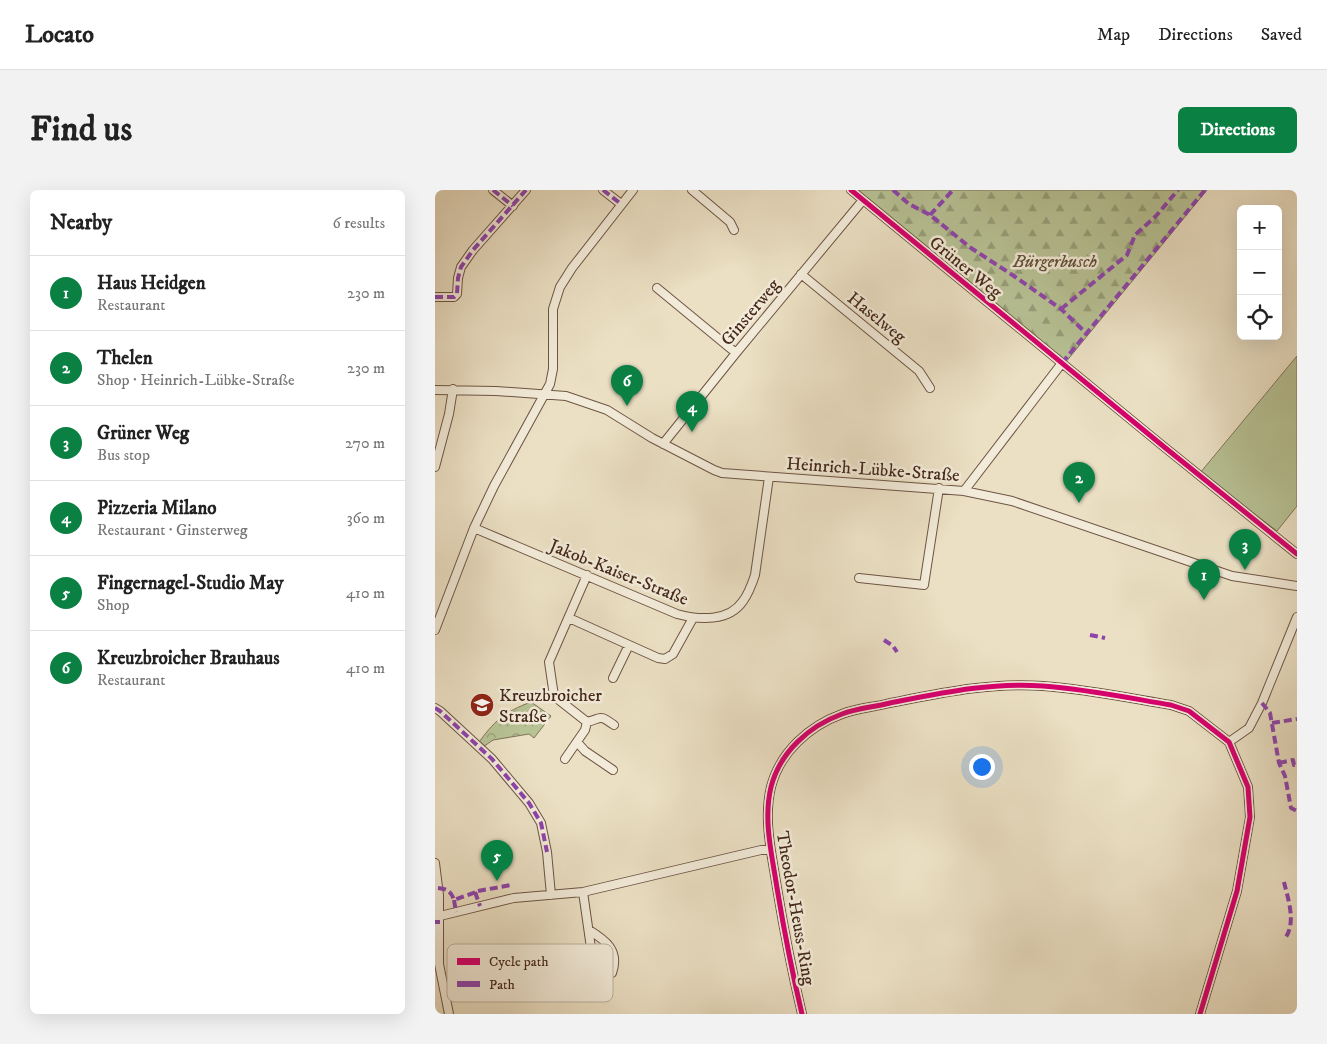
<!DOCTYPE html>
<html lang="en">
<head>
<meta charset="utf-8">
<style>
	body { margin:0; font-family:"IM FELL DW Pica",serif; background:#f2f2f2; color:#222 }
	.controls { position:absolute; right:15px; top:15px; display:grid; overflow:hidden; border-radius:8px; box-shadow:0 5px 20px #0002 }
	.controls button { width:45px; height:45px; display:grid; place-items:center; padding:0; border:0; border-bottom:1px solid #e0e0e0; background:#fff; color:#222; font:25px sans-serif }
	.you { position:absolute; left:546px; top:576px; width:18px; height:18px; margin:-12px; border:4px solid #fff; border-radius:50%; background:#1a73e8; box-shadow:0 0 0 8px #1a73e833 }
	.badge { display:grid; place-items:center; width:32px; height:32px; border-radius:50%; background:#0b8043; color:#fff; font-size:16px; font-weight:700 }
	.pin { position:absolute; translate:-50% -41px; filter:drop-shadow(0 1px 2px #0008) }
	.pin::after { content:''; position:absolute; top:26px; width:18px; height:15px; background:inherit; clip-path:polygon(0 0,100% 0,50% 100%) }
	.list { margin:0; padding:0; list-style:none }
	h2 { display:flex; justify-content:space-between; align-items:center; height:65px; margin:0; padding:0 20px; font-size:21px }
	h2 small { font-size:16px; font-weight:400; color:#767676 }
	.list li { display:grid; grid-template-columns:32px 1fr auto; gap:15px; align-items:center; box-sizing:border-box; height:75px; padding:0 20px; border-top:1px solid #e0e0e0 }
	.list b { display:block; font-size:19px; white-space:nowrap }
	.list p { margin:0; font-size:16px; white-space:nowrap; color:#767676 }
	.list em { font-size:16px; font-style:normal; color:#767676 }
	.icon { flex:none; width:28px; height:28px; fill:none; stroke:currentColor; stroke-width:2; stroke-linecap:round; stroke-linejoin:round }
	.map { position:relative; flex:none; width:862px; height:824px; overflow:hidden; border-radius:8px }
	header { display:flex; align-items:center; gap:30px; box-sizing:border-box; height:70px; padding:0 25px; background:#fff; border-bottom:1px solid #e0e0e0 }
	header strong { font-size:24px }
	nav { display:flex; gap:28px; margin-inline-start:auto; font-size:18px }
	.intro { display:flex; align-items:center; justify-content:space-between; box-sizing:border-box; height:120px; padding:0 30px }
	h1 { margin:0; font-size:35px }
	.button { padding:12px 22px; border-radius:8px; background:#0b8043; color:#fff; font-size:18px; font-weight:700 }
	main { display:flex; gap:30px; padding:0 30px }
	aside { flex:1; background:#fff; border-radius:8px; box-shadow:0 5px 20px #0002 }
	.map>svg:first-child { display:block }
	.green { fill:#b7c295; stroke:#7e7457 }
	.forest { fill:url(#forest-firs); stroke:#7e7457 }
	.park { fill:url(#park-crowns); stroke:#7e7457 }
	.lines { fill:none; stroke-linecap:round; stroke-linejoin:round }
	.street-casing { stroke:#6e5544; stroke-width:10 }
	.street { stroke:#f2ebd9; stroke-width:8 }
	.quiet { stroke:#8e44ad; stroke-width:4; stroke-dasharray:8 4; stroke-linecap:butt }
	.cycleway-casing { stroke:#f2ebd9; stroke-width:8 }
	.cycleway { stroke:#d6006c; stroke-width:5 }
	.labels { text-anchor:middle; stroke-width:5; stroke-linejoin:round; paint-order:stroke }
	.park-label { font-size:18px; font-style:italic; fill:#614e38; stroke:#f2ebd9 }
	.street-label { font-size:18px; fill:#442719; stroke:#f2ebd9 }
	.poi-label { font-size:18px; fill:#442719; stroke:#f2ebd9; text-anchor:start }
	.key { fill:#f2ebd9; stroke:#beb09f; stroke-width:1 }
	.key-label { font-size:14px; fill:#442719 }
</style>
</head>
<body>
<header>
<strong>Locato</strong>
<nav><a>Map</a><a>Directions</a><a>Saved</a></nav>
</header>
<div class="intro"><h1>Find us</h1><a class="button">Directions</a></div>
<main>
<aside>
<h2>Nearby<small>6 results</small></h2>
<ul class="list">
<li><span class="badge">1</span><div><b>Haus Heidgen</b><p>Restaurant</p></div><em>230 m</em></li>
<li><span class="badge">2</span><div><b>Thelen</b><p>Shop · Heinrich-Lübke-Straße</p></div><em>230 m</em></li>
<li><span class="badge">3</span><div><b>Grüner Weg</b><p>Bus stop</p></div><em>270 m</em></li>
<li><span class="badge">4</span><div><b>Pizzeria Milano</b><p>Restaurant · Ginsterweg</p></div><em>360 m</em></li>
<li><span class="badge">5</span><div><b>Fingernagel-Studio May</b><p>Shop</p></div><em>410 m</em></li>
<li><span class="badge">6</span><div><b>Kreuzbroicher Brauhaus</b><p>Restaurant</p></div><em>410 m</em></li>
</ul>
</aside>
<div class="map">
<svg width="862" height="824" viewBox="0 0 862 824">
	<defs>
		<pattern id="forest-firs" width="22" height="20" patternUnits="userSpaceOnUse" patternTransform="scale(1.25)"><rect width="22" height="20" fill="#b7c295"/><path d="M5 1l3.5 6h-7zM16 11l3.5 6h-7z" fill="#969e79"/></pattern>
		<pattern id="park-crowns" width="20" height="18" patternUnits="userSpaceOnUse" patternTransform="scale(1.25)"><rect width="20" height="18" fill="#b7c295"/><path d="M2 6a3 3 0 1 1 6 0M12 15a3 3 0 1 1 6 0" fill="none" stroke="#969e79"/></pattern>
	</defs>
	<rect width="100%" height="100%" fill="#ebe0c4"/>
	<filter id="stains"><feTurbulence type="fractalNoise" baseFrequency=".004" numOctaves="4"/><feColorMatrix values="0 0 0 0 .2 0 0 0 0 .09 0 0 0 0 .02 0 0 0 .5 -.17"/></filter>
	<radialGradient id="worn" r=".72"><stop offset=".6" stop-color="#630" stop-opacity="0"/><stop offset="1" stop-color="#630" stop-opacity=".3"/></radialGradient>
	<path class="green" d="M862,166V316L842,341L765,283Z"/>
	<path class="forest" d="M421,0H772L630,173Z"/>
	<path class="park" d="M96,512L116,526L99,548L94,544L58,550L45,559L42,555C59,531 69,522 96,512Z"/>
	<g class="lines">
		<g class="street-casing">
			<path id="street" d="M58,0L78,16
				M168,0L186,14
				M257,0L295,32L299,40
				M416,0L728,256L862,364
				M366,84L484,181L495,198
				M222,98L301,163
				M0,107H19L22,104L23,88L26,77L38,60L91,0
				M0,200L61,201L131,206L172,220L217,248L279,280L287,283L529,301L577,311L797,386L862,396
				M228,254L301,163L428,10
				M0,277L14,224L18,199
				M529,301L627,173
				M39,338L242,424C264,430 294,432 308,411C314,403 317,394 320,385L334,287
				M424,388L489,395L504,298
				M134,428L223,468L230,469L238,464L258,428
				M0,440L39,338L59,296L115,194L118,179V119L125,97L137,78L198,0
				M178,488L194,455
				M0,518L5,521L57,569L94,613L106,633L112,662L116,705
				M152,532C168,528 163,524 179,535
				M142,552L150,561L178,580
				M794,552L814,538L827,513L862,427
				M130,569L150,540L152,532L119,506L114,472L152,385
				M0,673L4,705V774L14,824
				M148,702L159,779L164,784L170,786L177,783C185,760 170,750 154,740
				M5,726L79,708L148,702L326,660H335
				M367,824C357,782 349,740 342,698C337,665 328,630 336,597C345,562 374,536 407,524C422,518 440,517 455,513C506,503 556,492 608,496C651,499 694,508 736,515L754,521L794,552L813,597L815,627L802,701L765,824"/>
		</g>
		<use href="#street" class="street"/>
		<path class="quiet" d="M58,0L78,16
			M168,0L186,14
			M458,0L474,14L495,25L536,58L579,86L626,119L652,144
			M495,25L518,0
			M0,107H19L22,104L23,88L26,77L38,60L91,0
			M626,119L692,65L700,45L721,26L743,0
			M627,173L770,0
			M655,445L670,448
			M449,450L458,456L462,462
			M827,513L835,523L844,573L850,586L856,618L862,621
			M0,518L5,521L57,569L94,613L106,633L112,662
			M837,533L862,529
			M844,573L858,570L859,575L862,574
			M849,692C853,709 861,731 851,747
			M3,698C12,699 16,701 19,710L41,702
			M43,701L76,695
			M40,702L45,716
			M19,710L21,722
			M0,732H5
			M162,792L164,784"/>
		<g class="cycleway-casing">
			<path id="cycleway" d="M416,0L728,256L862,364
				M367,824C357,782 349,740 342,698C337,665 328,630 336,597C345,562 374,536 407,524C422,518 440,517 455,513C506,503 556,492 608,496C651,499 694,508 736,515L754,521L794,552L813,597L815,627L802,701L765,824"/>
		</g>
		<use href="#cycleway" class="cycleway"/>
	</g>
	<defs>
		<g id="school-disc" transform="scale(1.25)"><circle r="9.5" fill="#8f2418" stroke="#f2ebd9"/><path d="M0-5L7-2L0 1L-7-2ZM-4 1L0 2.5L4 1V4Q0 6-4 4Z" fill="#fff"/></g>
	</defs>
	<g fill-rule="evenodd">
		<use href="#school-disc" x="47" y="515"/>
	</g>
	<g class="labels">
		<g class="park-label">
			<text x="620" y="77">Bürgerbusch</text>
		</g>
		<g class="street-label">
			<text transform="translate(531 77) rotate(39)" y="6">Grüner Weg</text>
			<text transform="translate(315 122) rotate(-50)" y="6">Ginsterweg</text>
			<text transform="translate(442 127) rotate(39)" y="6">Haselweg</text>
			<text transform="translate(438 279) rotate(4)" y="6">Heinrich-Lübke-Straße</text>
			<text transform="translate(184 382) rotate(22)" y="6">Jakob-Kaiser-Straße</text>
			<text transform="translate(361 718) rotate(80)" y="6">Theodor-Heuss-Ring</text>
		</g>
		<g class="poi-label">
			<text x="64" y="511">Kreuzbroicher<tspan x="64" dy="21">Straße</tspan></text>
		</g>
	</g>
	<rect x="12" y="754" width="166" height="58" rx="8" class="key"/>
	<rect x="22" y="768" width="23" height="7" fill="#d6006c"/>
	<rect x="22" y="791" width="23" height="6" fill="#8e44ad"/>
	<g class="key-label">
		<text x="54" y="776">Cycle path</text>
		<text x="54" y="799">Path</text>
	</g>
	<rect width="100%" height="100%" filter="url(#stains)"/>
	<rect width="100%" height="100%" fill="url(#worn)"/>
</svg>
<div class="controls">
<button>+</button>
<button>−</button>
<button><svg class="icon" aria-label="locate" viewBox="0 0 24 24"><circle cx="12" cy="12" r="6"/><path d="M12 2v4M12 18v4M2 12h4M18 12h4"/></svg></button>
</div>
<div class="you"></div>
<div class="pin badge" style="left:769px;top:410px">1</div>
<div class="pin badge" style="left:644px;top:313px">2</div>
<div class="pin badge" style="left:810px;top:380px">3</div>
<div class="pin badge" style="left:257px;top:242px">4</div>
<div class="pin badge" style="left:62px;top:691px">5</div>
<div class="pin badge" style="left:192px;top:216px">6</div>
</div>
</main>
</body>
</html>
